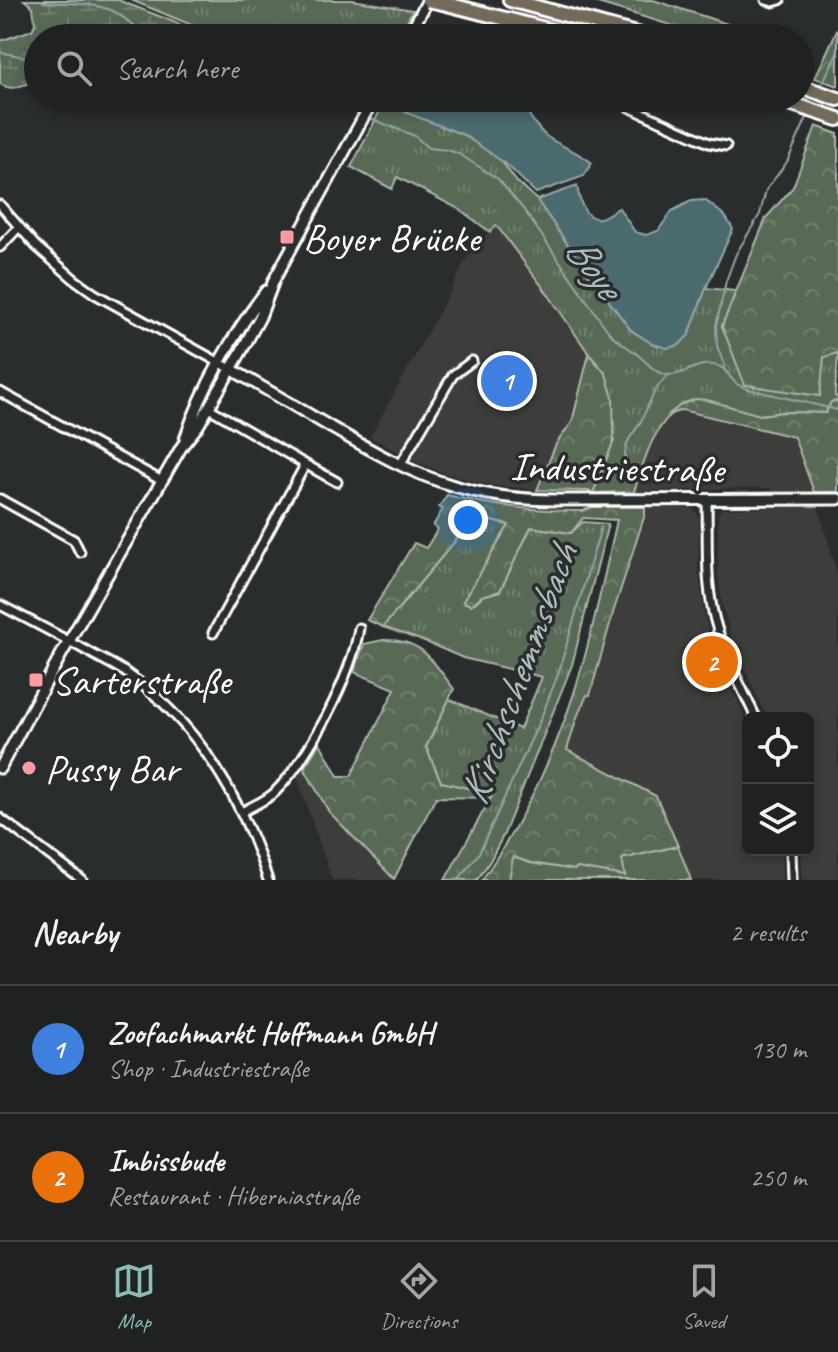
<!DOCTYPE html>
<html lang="en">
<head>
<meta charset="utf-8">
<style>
	body { margin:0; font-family:Caveat,sans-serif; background:#2d2f2f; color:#f1f3f6 }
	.controls { position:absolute; right:24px; bottom:24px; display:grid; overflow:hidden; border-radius:12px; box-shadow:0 4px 12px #0003 }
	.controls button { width:72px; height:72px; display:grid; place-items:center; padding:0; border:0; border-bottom:2px solid #3d3f40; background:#202222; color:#f1f3f6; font:40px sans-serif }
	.you { position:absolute; left:468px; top:520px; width:28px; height:28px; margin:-20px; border:6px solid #fff; border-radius:50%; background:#1a73e8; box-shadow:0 0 0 12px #1a73e833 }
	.badge { display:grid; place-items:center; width:52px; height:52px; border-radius:50%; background:#8bbbb9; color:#fff; font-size:26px; font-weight:700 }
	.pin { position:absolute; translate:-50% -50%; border:4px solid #fff; box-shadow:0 2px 8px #0006 }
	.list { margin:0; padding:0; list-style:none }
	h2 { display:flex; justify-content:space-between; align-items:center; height:104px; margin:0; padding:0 32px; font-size:34px }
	h2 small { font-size:26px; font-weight:400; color:#a2a4a5 }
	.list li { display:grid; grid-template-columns:52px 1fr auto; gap:24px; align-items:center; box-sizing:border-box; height:128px; padding:0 32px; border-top:2px solid #3d3f40 }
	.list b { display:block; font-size:30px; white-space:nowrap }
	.list p { margin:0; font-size:26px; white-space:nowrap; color:#a2a4a5 }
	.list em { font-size:26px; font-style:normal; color:#a2a4a5 }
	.icon { flex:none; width:44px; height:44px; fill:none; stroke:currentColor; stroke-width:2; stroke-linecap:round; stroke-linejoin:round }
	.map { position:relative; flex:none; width:838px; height:880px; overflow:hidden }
	.search { position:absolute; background:#202222; box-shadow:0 4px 12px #0003; left:24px; right:24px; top:24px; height:88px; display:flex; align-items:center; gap:20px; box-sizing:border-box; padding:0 28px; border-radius:44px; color:#a2a4a5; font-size:30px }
	.sheet { height:360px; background:#202222 }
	nav { display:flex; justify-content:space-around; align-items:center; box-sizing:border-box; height:112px; border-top:2px solid #3d3f40; background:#202222; font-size:22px; color:#a2a4a5 }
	nav a { display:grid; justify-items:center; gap:4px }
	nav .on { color:#8bbbb9 }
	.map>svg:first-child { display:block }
	.built { fill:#3e3d3a }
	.grass { fill:url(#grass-tufts); stroke:#acb5aa; stroke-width:2 }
	.forest { fill:url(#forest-crowns); stroke:#acb5aa; stroke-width:2 }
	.wetland { fill:url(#wetland-marsh); stroke:#acb5aa; stroke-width:2 }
	.garden { fill:#596b54; stroke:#acb5aa; stroke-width:2 }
	.water { fill:#4c6a6f; stroke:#94a6a9; stroke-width:2 }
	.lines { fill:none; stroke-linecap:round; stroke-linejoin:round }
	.stream { stroke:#94a6a9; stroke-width:2 }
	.street-casing { stroke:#fff; stroke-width:13 }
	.secondary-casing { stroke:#fff; stroke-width:15 }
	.highway-casing { stroke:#fff; stroke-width:18 }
	.street { stroke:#2a2d2e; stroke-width:7 }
	.secondary { stroke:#2a2d2e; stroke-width:9 }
	.highway { stroke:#736a5a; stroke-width:12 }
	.highway-bridge-casing { stroke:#fff; stroke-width:18; stroke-linecap:butt }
	.highway-bridge { stroke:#736a5a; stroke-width:12 }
	.poi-dot { fill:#ff9aa2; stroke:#2a2d2e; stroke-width:3 }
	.labels { text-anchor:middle; stroke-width:7; stroke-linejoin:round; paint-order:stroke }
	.poi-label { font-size:40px; fill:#fff; stroke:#2a2d2e; text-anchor:start }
	.street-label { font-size:40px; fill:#fff; stroke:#2a2d2e }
	.water-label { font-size:42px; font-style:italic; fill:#aebcbe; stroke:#2a2d2e }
</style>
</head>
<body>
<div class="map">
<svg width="838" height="880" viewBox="0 0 838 880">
	<defs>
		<pattern id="grass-tufts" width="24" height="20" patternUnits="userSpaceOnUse" patternTransform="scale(2)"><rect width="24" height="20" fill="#596b54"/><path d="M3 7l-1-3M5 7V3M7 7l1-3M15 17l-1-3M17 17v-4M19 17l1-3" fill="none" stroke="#72816e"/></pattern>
		<pattern id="forest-crowns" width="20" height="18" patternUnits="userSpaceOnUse" patternTransform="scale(2)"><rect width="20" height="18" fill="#596b54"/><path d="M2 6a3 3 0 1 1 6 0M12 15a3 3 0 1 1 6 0" fill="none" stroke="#72816e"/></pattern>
		<pattern id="wetland-marsh" width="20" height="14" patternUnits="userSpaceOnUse" patternTransform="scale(2)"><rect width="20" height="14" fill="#596b54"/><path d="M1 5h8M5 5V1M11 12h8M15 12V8" fill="none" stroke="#72816e"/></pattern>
	</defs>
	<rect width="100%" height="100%" fill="#2a2d2e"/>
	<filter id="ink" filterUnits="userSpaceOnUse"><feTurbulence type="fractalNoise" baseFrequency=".0125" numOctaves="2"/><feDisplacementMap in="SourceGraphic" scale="16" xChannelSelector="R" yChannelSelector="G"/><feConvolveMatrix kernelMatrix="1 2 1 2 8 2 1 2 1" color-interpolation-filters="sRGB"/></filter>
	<g filter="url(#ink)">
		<path class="built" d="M496,225L550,297L589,354L572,422L556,444L537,490L484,484L447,474L419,463L370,437L449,294L464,263L475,247Z
			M681,410L794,437L814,492L773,491L770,488H747L634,492L651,441L668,415Z
			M818,506L838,577V880H802L801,850H808V718H767L733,644L722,605L718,574V514L721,509Z
			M645,507L691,508L696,512L699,518L698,569L705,619L720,664L748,723V850H782V880H691L656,796L567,751L577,717L587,694H590L613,613L645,514Z
			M304,768L329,812L395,880H332L297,777Z"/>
		<path class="grass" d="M131,0H352L413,10L397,38H223Z
			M588,0H653L743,29L776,38H713Z
			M384,103L464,135L500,159L517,182L537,200L589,275L631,330L653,344L689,335L706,288L736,291L722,326L824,357L838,353C838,367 835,381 835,396L838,397V401L831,402L826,413L784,412L760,415L682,404C652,427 645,458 634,492L593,493L614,440L605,373L589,354L550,297L496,225L490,232L459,209L397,177L392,189L351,167Z
			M475,517L509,525L463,601L475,603L482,596L500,591L531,527L571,533L583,522L608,524L572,665L504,834L490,861L477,880H445L493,794L441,782L426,747L449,699L520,729L542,677L463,658L426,642L383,627Z"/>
		<path class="forest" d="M838,28V86L815,78Z
			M816,126L838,134V353L824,357L820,396L745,385L722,326L766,218L793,187Z
			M589,354L606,374L613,398L614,440L593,493L588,491L537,490L556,444L572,422Z
			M696,399L707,400L760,415L784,412L826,413L831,402L838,401V492H814L794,437L682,410L668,415L682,404Z
			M447,495C494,507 535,511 583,511L592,507H645V514L613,613L590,695H587L577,717L567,750L656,796L678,846L623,859L625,877L577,868L574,870L530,863L514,857L509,880H482C527,815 562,739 583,663C596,616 606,568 617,520L583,518L571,533L531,527L500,591L482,596L471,605L463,602L509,525L475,517L383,627L367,620L414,543L426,548L438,529L433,526L443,509L439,507Z
			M383,640C424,639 431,660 454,689L426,747L441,782L493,794L491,798L436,797L394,879L329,812L304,768L320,743L338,776H351L395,689L354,672L364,644Z"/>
		<path class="wetland" d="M24,0H118L174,22L199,36L210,38H38V87L29,83C17,87 12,91 0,84V41L32,30L35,24L33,7Z"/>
		<path class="garden" d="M678,846L691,880H509L513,857L530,863L574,870L577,868L625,876L622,859Z"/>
		<path class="water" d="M413,98H519C527,111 534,126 546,136C561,147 578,151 592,163L584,176L536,193L507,165L464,135L407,113Z
			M577,186C579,197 583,221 600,218C605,217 614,210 619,208L635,232L646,235L658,231L672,211L691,201L705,200L725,216L733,229L706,288L689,335L679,345L667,348L653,344L631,330L589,275L537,200Z"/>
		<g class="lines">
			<path class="stream" d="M42,0L43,2C66,4 86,2 108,9C131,16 138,43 166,29L172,32L178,38
				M0,52L38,60
				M821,86L838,51
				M329,98L360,114
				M369,118L415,136L428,148L448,150L459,154L498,179L524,210L608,331C617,342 628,346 638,355C648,363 656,375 670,375C685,375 698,362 713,365C729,367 726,376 737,384C740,386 744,387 748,389L838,410
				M725,367L717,346L716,326L726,281L736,254L760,214L766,190L787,162L809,113
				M621,475C627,463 623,456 627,444C629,437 636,430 640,423C649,406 653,387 669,375
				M458,880L479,853L541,718L558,674L601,527"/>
			<g class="street-casing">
				<path id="street" d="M766,0L773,2L780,0
					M609,98L709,143L726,146
					M0,205L36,246L74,279L95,294L231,369
					M0,247L19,227
					M0,392L162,481
					M209,408L303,463V469L213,633
					M303,463L337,482
					M400,465L453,375L472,361
					M0,499L74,540L80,552
					M707,500C708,544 704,589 718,631C727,661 743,690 756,718
					M0,605C29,620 58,635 87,651C99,658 113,664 125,672C196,721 242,798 268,880
					M242,812C252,806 265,801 274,793C308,760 352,675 359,628
					M0,818L82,880
					M791,850L792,880"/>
			</g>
			<g class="secondary-casing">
				<path id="secondary" d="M407,38L428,0
					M231,369C263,388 295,406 327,425C367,448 409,473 454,486C487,496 522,500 557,500L838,499
					M185,439C202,388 233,334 266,291
					M0,768L61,655L182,446L198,426L241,352L260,317L274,280L374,98"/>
			</g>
			<g class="highway-casing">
				<path id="highway" d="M510,0L651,38
					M443,3L580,38
					M800,86L838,99
					M774,98L838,119"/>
			</g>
			<use href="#street" class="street"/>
			<use href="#secondary" class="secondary"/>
			<use href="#highway" class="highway"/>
			<g class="highway-bridge-casing">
				<path id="highway-bridge" d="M428,0L443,3"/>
			</g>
			<use href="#highway-bridge" class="highway-bridge"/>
		</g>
	</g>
	<g class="poi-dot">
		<rect x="279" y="229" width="16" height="16" rx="4"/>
		<rect x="28" y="672" width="16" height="16" rx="4"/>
		<circle cx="29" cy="768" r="8"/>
	</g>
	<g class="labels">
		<g class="poi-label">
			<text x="303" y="251">Boyer Brücke</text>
			<text x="52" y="694">Sarterstraße</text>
			<text x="45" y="782">Pussy Bar</text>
		</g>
		<g class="street-label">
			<text transform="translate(617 467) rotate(1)" y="14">Industriestraße</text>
		</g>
		<g class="water-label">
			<text transform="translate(595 266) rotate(54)" y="15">Boye</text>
			<text transform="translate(517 674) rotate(-70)" y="15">Kirchschemmsbach</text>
		</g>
	</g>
</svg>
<div class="controls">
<button><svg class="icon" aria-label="locate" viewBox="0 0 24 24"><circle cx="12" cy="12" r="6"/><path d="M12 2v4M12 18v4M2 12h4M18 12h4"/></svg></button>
<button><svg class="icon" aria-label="layers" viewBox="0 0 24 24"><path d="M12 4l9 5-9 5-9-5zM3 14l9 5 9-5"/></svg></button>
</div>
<div class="you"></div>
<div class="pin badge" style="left:507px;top:381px;background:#3f7fe0">1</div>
<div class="pin badge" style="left:712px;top:662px;background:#e8710a">2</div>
<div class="search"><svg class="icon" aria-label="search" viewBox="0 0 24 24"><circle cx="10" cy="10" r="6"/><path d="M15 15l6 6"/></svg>Search here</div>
</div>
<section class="sheet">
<h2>Nearby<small>2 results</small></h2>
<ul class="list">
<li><span class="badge" style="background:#3f7fe0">1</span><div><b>Zoofachmarkt Hoffmann GmbH</b><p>Shop · Industriestraße</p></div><em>130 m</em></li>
<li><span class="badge" style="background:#e8710a">2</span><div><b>Imbissbude</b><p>Restaurant · Hiberniastraße</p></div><em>250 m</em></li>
</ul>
</section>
<nav>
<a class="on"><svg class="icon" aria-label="map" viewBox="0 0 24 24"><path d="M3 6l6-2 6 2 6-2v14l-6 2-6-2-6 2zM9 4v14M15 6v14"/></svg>Map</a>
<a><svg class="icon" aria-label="directions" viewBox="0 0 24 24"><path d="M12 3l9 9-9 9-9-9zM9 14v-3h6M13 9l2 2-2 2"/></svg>Directions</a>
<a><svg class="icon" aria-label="saved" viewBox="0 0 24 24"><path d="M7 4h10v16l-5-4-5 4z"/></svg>Saved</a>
</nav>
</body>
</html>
